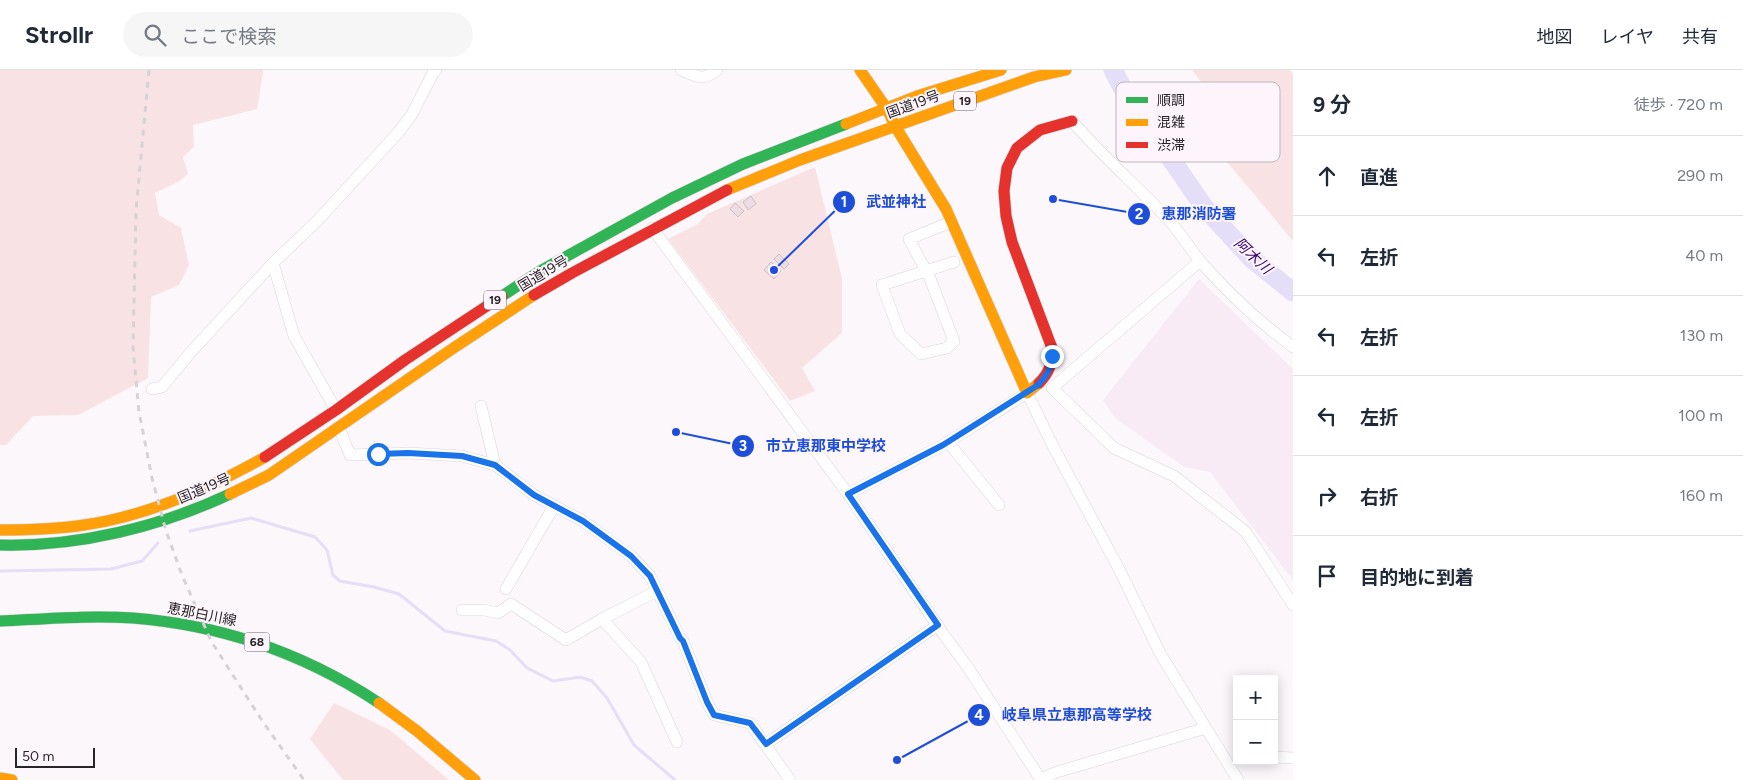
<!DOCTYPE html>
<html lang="ja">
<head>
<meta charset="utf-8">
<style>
	body { margin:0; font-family:Figtree,"Noto Sans JP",sans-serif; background:#f6f6f7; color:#1f2937 }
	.controls { position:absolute; right:15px; bottom:15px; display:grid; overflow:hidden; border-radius:0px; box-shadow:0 2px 12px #0003 }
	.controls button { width:45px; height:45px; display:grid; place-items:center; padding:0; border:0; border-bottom:1px solid #e0e1e3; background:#fff; color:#1f2937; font:25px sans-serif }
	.scale { position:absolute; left:15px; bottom:12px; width:80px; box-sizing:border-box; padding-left:5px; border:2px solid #292428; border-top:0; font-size:14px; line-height:18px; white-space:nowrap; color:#292428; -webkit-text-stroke:4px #fef5fc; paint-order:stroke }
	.stop { position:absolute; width:15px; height:15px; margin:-11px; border:4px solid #1a73e8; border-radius:50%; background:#fff }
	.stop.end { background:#1a73e8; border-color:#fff; box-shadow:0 1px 5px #0008 }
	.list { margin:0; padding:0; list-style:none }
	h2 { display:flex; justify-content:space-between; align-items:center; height:65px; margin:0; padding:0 20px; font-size:21px }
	h2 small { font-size:16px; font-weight:400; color:#747a83 }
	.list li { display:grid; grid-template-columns:32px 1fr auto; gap:15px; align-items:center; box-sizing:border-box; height:80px; padding:0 20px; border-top:1px solid #e0e1e3 }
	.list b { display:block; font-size:19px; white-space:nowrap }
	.list em { font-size:16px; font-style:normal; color:#747a83 }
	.icon { flex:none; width:28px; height:28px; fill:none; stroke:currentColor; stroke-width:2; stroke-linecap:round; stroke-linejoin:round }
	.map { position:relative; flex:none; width:1293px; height:710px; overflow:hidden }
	header { display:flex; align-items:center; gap:30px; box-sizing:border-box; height:70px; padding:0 25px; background:#fff; border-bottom:1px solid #e0e1e3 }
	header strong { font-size:24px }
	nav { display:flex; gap:28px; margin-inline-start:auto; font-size:18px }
	.search { width:350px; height:45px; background:#f6f6f7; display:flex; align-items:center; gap:12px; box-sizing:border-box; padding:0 18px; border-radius:28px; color:#747a83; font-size:19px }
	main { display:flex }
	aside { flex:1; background:#fff }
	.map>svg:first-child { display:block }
	.built { fill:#f8ebf5 }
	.green { fill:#f9e2e4 }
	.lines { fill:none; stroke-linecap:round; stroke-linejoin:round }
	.stream { stroke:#e4def8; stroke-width:3 }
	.river { stroke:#e4def8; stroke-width:19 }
	.building { fill:#eddce4; stroke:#c8c3c6 }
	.street-casing { stroke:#d9d5d9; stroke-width:12 }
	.fast-casing { stroke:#d9d5d9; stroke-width:12 }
	.slow-casing { stroke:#d9d5d9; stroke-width:12 }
	.jam-casing { stroke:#d9d5d9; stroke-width:12 }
	.street { stroke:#fffefe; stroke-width:11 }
	.fast { stroke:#30b455; stroke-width:11 }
	.slow { stroke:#ff9f0a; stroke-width:11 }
	.jam { stroke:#e5322d; stroke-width:11 }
	.rail { stroke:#d5d3d5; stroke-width:3; stroke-dasharray:6 6; stroke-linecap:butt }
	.route { stroke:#1a73e8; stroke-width:6 }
	.labels { text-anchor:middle; stroke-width:4; stroke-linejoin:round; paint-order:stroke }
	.shield { fill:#fef5fc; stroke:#696368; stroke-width:1 }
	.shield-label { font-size:12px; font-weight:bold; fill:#292428 }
	.street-label { font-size:14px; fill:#292428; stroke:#fef5fc }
	.water-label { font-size:15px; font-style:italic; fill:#32086d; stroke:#fef5fc }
	.key { fill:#fef5fc; stroke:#beb6bc; stroke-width:1 }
	.key-label { font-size:14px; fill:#292428 }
	.leader { fill:none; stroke:#1d4ed8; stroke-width:2 }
	.callout-dot { fill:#1d4ed8; stroke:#fef5fc; stroke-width:2 }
	.mark-label { font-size:15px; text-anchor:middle; font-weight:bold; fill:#fff }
	.callout-label { font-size:15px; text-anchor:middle; font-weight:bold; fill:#1d4ed8; stroke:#fef5fc; stroke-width:4; stroke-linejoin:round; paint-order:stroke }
</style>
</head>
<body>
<header>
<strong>Strollr</strong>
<div class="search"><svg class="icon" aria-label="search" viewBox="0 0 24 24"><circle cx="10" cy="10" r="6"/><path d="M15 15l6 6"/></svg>ここで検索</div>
<nav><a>地図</a><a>レイヤ</a><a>共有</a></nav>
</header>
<main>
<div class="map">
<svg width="1293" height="710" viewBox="0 0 1293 710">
	<rect width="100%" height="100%" fill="#fcf7fb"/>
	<path class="built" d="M1199,209L1293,299V510L1210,402L1184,397L1115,348L1103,330Z"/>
	<path class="green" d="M0,0H263V2L257,39L193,55L194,77L183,87L188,104L178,112L155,123L159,145L181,158L189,195L179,215L151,227L148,308L78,345L33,346L6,375H0Z
		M1192,0H1290L1293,4V171L1217,80L1206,46L1205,17Z
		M815,97L842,209V263L802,298L815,321L790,331L668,169L698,154L707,144Z
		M334,633L390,660L449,710H343L310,669Z"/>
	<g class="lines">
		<path class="stream" d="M190,461L251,448L315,467L327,480L333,505L340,511L374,517L399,524L445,561L496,571L510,580L527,598L553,611L580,607L592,611L607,628L634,675L675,710
			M0,501L111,499L142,491L158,473"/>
		<path class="river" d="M1113,0L1123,19L1204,137L1252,189L1293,222"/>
	</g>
	<path class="building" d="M751,126L756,134L748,140L743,132Z
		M735,133L744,141L738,147L730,139Z
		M779,184L789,194L784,199L774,189Z
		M771,192L781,201L774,209L764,200Z"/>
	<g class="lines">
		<g class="street-casing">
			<path id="street" d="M681,0C696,6 703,12 717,0
				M1072,51C1102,86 1137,116 1168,149C1180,162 1189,178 1201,192C1228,223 1259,252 1293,277
				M951,152L909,169L926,201L929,206L954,271L947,278L921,284L900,264L882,215L954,192
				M652,158L848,424L944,565L969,599L1041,710
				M1200,191L1052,318L1114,378L1174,406L1246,462L1293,535
				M273,193L294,266L336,340
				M152,319L162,317L190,283L273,193L317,151L396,65L411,46L433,3L436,0
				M481,336L495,395
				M339,358L350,385L408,383L462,386L495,395L534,425L583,451L631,486L650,506L680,568L683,571L707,632L714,645L750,653L790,710
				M948,372L999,435
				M848,424L943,375L1027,323L1054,378L1119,499L1161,585L1238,710
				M506,519L554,436
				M462,540H484L498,543L511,534L566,570L602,549L641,592L677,672
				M602,549L657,521
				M766,674L938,555
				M1274,687L1293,688
				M1041,709L1057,702L1206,658"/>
		</g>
		<g class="fast-casing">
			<path id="fast" d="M502,226L540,201L672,128L743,94L846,54
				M0,475C77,477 160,457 230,424
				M0,551C44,549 89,545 133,548C222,555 305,584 379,633"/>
		</g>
		<g class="slow-casing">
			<path id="slow" d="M860,0L887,39L895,56L946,139L1027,323L1039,313
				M846,54L917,26L1001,0
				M727,120L800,90L1034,7L1066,0
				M230,424L269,405L452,279L534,225
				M0,460C28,460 57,459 84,455C148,446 210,418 265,387
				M379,633L417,661L475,710
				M0,708L12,710"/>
		</g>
		<g class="jam-casing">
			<path id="jam" d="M534,225L572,203L727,120
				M1039,313C1049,303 1053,293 1052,278L1012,172L1006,146L1004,121L1007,98L1017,78L1040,60L1072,51
				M265,387L336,340L405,290L502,226"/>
		</g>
		<use href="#street" class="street"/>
		<use href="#fast" class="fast"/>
		<use href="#slow" class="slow"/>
		<use href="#jam" class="jam"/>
		<path class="rail" d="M149,0L136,140L133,278L139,342L152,408L166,461L182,505L211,571L263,652L304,710"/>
	</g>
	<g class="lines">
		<path class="route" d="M378,384L408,383L462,386L495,395L534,425L583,451L631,486L650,506L680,568L683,571L707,632L714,645L750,653L766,674L938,555L848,424L943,375L1038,315C1046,307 1052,298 1052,286"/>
	</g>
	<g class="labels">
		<g class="shield">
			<rect x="954" y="21.5" width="22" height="19" rx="4"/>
			<rect x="484" y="220.5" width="22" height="19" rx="4"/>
			<rect x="244.5" y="562.5" width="25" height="19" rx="4"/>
		</g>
		<g class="shield-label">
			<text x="965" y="35">19</text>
			<text x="495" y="234">19</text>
			<text x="257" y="576">68</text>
		</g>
		<g class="street-label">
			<text transform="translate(913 34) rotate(-20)" y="5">国道19号</text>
			<text transform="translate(543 203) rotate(-31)" y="5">国道19号</text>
			<text transform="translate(204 418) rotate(-23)" y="5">国道19号</text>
			<text transform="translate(202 544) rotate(11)" y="5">恵那白川線</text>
		</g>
		<g class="water-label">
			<text transform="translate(1253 186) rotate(43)" y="5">阿木川</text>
		</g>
	</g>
	<rect x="1116" y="12" width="164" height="80" rx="8" class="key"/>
	<rect x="1126" y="27" width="22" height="6" fill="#30b455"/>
	<rect x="1126" y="49" width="22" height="7" fill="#ff9f0a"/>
	<rect x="1126" y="72" width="22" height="6" fill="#e5322d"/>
	<g class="key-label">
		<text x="1157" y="35">順調</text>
		<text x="1157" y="57">混雑</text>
		<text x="1157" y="80">渋滞</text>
	</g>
	<path class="leader" d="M774 200L844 132M1053 129L1139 144M676 362L743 376M897 690L979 645"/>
	<g class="callout-dot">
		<circle cx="774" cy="200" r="5"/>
		<circle cx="1053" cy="129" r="5"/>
		<circle cx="676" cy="362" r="5"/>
		<circle cx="897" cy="690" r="5"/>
		<circle cx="844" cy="132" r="12"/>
		<circle cx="1139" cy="144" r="12"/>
		<circle cx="743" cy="376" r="12"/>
		<circle cx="979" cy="645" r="12"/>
	</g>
	<g class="mark-label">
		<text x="844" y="137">1</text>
		<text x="1139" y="149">2</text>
		<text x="743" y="381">3</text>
		<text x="979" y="650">4</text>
	</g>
	<g class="callout-label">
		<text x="896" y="137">武並神社</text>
		<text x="1199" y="149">恵那消防署</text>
		<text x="826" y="381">市立恵那東中学校</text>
		<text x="1077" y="650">岐阜県立恵那高等学校</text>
	</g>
</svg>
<div class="controls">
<button>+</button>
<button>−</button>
</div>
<div class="scale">50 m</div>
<div class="stop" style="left:378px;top:384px"></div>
<div class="stop end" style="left:1052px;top:286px"></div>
</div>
<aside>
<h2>9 分<small>徒歩 · 720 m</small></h2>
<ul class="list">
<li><svg class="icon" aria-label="ahead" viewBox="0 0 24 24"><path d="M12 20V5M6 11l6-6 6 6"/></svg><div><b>直進</b></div><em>290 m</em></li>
<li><svg class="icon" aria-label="left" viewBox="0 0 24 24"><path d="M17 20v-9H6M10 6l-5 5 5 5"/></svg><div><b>左折</b></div><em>40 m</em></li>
<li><svg class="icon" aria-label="left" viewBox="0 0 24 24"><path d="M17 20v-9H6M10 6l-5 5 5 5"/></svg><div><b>左折</b></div><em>130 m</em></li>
<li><svg class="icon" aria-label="left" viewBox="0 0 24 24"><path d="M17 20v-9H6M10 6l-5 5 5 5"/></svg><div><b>左折</b></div><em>100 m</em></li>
<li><svg class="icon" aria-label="right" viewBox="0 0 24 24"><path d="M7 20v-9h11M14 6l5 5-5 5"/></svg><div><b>右折</b></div><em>160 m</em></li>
<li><svg class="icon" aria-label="arrive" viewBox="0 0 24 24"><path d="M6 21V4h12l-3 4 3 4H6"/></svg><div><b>目的地に到着</b></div></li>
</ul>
</aside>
</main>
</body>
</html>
